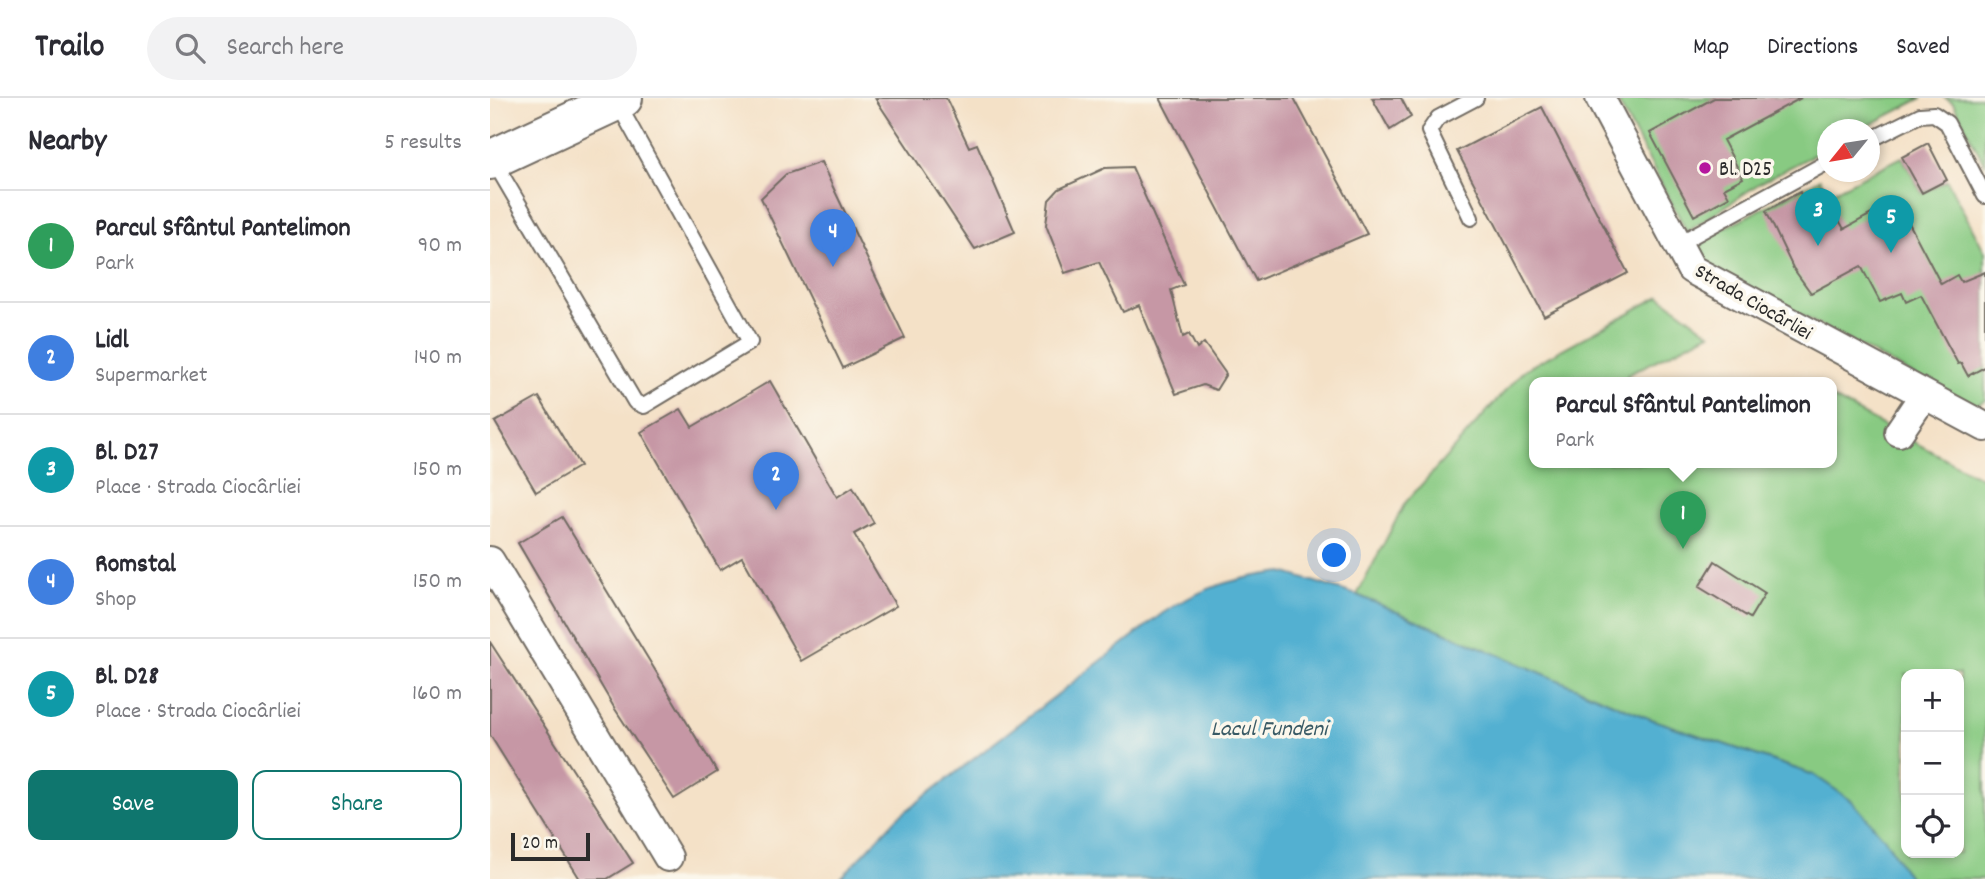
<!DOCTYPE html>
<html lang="en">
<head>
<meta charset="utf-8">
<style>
	body { margin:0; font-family:Dekko,sans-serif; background:#f2f2f3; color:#2b2b33 }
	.controls { position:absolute; right:21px; bottom:21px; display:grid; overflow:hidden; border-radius:14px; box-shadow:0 4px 10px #0003 }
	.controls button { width:63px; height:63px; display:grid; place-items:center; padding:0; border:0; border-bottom:2px solid #e1e1e2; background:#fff; color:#2b2b33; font:35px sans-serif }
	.compass { position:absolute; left:1327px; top:21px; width:63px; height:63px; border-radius:50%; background:#fff; box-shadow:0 4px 10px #0003; rotate:240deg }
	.scale { position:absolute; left:21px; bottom:18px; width:79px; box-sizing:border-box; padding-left:7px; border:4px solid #2b2b2b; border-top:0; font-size:19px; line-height:24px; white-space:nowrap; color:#2b2b2b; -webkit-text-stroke:5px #fbf7ec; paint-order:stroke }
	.you { position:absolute; left:845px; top:458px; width:24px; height:24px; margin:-18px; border:5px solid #fff; border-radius:50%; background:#1a73e8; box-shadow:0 0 0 10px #1a73e833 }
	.badge { display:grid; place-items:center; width:46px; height:46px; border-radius:50%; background:#0f766e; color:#fff; font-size:23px; font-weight:700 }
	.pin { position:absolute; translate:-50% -58px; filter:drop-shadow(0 2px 4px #0008) }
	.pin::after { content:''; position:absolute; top:37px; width:24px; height:21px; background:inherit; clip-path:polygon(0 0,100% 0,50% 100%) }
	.popup { position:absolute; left:1039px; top:279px; width:308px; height:91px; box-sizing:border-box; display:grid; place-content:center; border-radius:14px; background:#fff; filter:drop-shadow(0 2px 5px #0005); font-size:23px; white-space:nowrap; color:#7c7c81 }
	.popup b { font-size:26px; color:#2b2b33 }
	.popup::after { content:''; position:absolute; left:50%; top:100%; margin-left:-14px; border:14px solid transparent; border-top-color:#fff }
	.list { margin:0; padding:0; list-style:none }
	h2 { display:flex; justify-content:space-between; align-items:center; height:91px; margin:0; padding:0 28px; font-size:30px }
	h2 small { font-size:23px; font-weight:400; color:#7c7c81 }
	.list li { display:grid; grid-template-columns:46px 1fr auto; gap:21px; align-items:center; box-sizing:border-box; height:112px; padding:0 28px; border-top:2px solid #e1e1e2 }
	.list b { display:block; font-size:26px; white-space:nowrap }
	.list p { margin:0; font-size:23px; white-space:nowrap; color:#7c7c81 }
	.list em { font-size:23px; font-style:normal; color:#7c7c81 }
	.actions { display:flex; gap:14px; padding:21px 28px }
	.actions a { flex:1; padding:16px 0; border:2px solid #0f766e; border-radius:14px; text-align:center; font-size:24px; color:#0f766e }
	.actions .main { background:#0f766e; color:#fff }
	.icon { flex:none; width:38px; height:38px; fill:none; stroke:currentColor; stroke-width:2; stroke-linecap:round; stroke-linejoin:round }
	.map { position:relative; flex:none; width:1495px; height:781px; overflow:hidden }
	header { display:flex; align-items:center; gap:42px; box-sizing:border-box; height:98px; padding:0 35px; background:#fff; border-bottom:2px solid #e1e1e2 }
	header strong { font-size:33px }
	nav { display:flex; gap:38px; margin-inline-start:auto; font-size:24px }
	.search { width:490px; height:63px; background:#f2f2f3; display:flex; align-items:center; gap:18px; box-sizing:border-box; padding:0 24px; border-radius:38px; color:#7c7c81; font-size:26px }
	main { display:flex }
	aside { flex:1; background:#fff }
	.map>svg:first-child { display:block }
	.green { fill:#88ca82; stroke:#5a7a56; stroke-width:2; fill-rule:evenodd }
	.water { fill:#53b0d1; stroke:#3f6e7e; stroke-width:2 }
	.building { fill:#c697a5 }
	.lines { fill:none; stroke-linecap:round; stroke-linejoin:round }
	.lane-casing { stroke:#716b62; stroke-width:18 }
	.street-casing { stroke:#716b62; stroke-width:32 }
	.secondary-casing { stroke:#716b62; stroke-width:42 }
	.lane { stroke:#fff; stroke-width:14 }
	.street { stroke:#fff; stroke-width:28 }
	.secondary { stroke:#fff; stroke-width:38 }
	.poi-dot { fill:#b5179e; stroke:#fbf7ec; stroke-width:2.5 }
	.labels { text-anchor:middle; stroke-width:7; stroke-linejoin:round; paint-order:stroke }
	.poi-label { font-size:21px; fill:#2b2b2b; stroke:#fbf7ec; text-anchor:start }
	.street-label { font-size:21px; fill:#2b2b2b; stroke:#fbf7ec }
	.water-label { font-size:23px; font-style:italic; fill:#395a65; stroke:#fbf7ec }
</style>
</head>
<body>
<header>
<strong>Trailo</strong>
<div class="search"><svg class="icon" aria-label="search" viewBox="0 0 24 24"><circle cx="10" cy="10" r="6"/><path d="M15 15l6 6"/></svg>Search here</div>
<nav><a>Map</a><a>Directions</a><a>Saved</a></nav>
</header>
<main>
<aside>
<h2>Nearby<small>5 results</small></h2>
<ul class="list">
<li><span class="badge" style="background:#2e9e5b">1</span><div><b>Parcul Sfântul Pantelimon</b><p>Park</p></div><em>90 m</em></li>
<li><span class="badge" style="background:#3f7fe0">2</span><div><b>Lidl</b><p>Supermarket</p></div><em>140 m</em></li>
<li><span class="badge" style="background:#0f9aa8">3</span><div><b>Bl. D27</b><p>Place · Strada Ciocârliei</p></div><em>150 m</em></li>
<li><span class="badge" style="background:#3f7fe0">4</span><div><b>Romstal</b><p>Shop</p></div><em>150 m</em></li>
<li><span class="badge" style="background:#0f9aa8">5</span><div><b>Bl. D28</b><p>Place · Strada Ciocârliei</p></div><em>160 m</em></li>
</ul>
<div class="actions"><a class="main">Save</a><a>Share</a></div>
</aside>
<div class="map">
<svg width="1495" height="781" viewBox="0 0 1495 781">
	<rect width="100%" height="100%" fill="#fbf7ec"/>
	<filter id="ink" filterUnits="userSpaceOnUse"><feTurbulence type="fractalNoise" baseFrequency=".0143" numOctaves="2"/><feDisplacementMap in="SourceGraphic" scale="14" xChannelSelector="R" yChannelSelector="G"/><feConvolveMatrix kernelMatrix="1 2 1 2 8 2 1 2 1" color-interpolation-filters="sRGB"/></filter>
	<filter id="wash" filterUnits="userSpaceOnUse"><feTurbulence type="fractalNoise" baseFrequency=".00686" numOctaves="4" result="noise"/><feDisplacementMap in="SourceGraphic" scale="28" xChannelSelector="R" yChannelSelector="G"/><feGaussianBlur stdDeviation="1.57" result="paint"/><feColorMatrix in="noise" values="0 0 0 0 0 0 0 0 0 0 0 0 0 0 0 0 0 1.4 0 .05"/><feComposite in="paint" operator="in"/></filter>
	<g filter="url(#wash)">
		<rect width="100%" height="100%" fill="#f4e1c7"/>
		<path class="green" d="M1126,0H1432L1372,31L1338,32L1337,50L1273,83L1197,134Z
			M1455,0H1495V67L1463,5Z
			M1412,59L1432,95L1457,82L1495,154V302L1483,309L1211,164L1201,147L1330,81L1338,96Z
			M1170,198L1220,235L1137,277L1141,285H1044V365H1342V300L1495,382V781H1420L1395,741L1324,677L1158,620L867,497L915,405L1034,272ZM1416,576H1469V755H1416Z"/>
		<path class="water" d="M793,474L867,497L1158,620L1324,677L1362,703L1395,741L1420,781H350L407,720L673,515C714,488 745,480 793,474Z"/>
		<g id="blocks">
			<path class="building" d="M385,0H456L479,49L487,46L525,134L485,151Z
				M670,0H804L877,136L766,183Z
				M882,0H911L921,19L900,32Z
				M1224,0H1311L1233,42L1253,80L1234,90L1239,99L1204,118L1160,35Z
				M1052,9L1138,175L1054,218L967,53Z
				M1438,45L1457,82L1432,95L1412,59Z
				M331,64L415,240L353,270L271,100L296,76Z
				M642,69L694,187L681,192L693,239L699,236L707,251L714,245L736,276L726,292L713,287L686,296L649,207L633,214L609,164L575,175L556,127L559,102L569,91L615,70Z
				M1329,93L1333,94L1354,131L1407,102L1451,186L1467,177L1471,184L1495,174V269L1478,278L1471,265L1468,266L1431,197L1416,204L1412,195L1390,204L1371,168L1321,195L1303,170L1276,113L1310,94L1313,101Z
				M280,283L347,399L363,389L384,425L364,436L406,508L311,563L252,459L230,472L151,334L191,311L202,329Z
				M49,299L90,368L46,394L5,324Z
				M72,419L227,674L184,701L125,611L28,445Z
				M1225,463L1275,495L1260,520L1209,489Z
				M0,544L143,765L117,781H90L0,637Z"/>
		</g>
	</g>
	<g filter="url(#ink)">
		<use href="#blocks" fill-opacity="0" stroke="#716b62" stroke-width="2"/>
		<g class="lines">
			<g class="lane-casing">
				<path id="lane" d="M1380,42L1430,17L1444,16L1457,25L1495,98
					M3,62L145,304L154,308L260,244L127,4
					M981,120L939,33L948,20L986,0
					M1186,147L1338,64"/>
			</g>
			<g class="street-casing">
				<path id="street" d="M1110,0L1201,171L1495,329
					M1409,334L1434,297
					M0,463L178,759"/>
			</g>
			<g class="secondary-casing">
				<path id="secondary" d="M0,62L133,0"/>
			</g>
			<use href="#lane" class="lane"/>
			<use href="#street" class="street"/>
			<use href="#secondary" class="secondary"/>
		</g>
	</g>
	<circle class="poi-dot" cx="1215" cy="70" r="7"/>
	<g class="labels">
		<g class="poi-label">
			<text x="1229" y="77">Bl. D25</text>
		</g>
		<g class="street-label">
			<text transform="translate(1264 203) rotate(30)" y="7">Strada Ciocârliei</text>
		</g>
		<g class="water-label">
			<text x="779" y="637">Lacul Fundeni</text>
		</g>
	</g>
</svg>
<div class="controls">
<button>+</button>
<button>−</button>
<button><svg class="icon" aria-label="locate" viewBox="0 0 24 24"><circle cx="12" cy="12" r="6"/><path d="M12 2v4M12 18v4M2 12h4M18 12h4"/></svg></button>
</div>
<svg class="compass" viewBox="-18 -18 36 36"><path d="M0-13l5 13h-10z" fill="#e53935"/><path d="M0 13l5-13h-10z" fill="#7c7c81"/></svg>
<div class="scale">20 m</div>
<div class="you"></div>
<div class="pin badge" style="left:1193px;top:451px;background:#2e9e5b">1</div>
<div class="popup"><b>Parcul Sfântul Pantelimon</b>Park</div>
<div class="pin badge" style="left:286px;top:412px;background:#3f7fe0">2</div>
<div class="pin badge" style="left:1328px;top:148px;background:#0f9aa8">3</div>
<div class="pin badge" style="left:343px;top:169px;background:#3f7fe0">4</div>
<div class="pin badge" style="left:1401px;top:155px;background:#0f9aa8">5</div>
</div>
</main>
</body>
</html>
